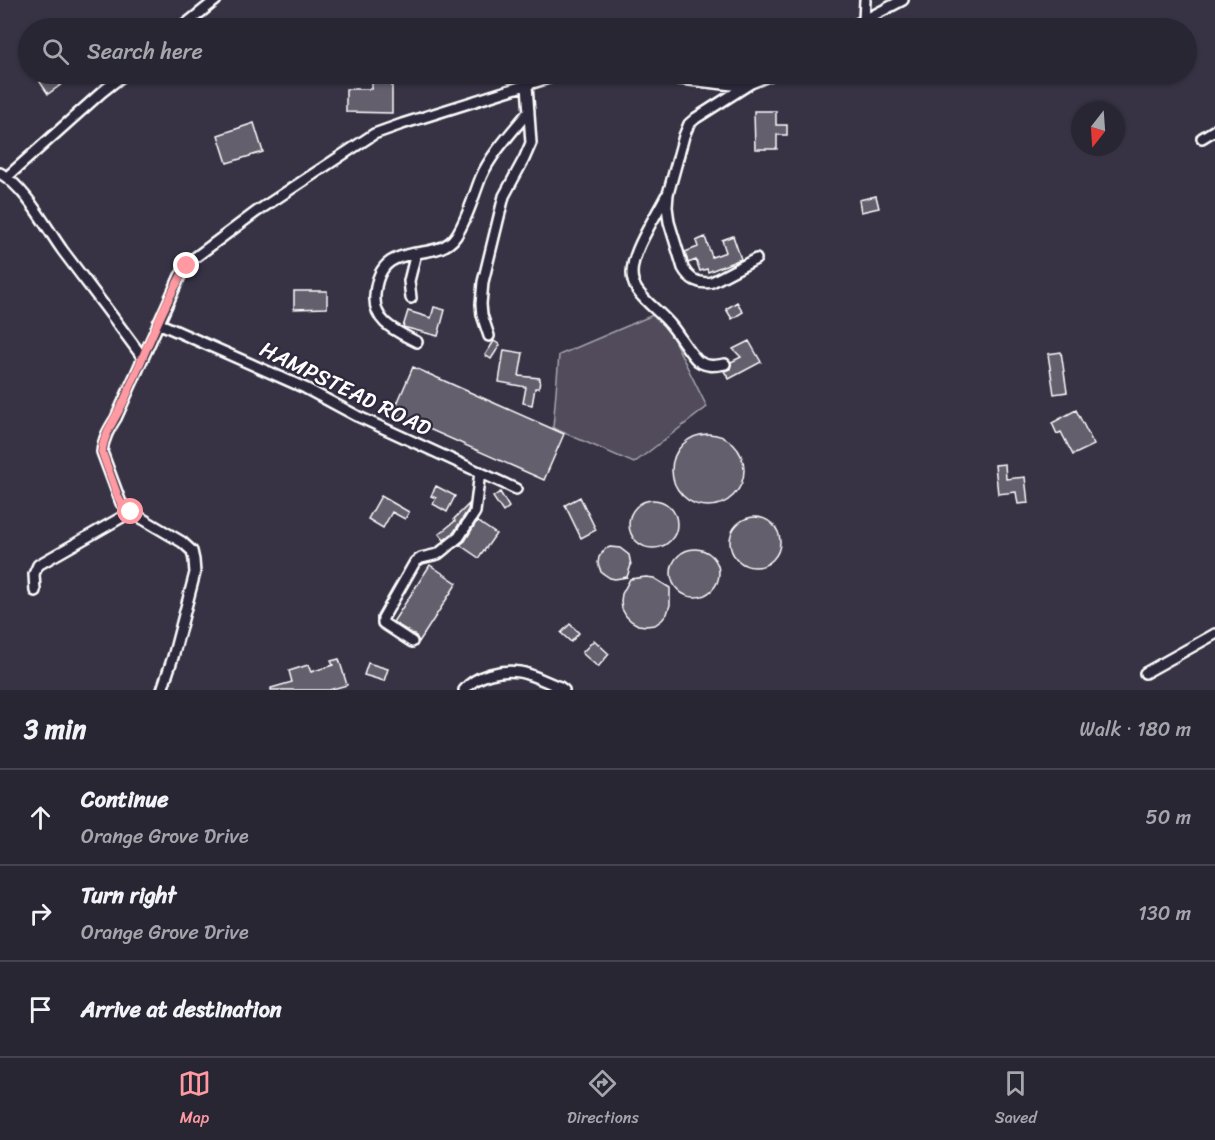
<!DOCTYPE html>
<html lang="en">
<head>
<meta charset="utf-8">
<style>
	body { margin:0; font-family:Sriracha,sans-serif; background:#312e3c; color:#f1f3f6 }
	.compass { position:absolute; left:1071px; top:102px; width:54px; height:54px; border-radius:50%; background:#292634; box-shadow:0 2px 4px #0004; rotate:197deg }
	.stop { position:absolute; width:18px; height:18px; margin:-14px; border:4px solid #ff9aa2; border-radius:50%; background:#fff }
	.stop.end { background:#ff9aa2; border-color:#fff; box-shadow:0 2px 6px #0008 }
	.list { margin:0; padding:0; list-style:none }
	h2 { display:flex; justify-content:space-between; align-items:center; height:78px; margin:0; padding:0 24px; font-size:26px }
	h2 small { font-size:20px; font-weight:400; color:#a5a5ac }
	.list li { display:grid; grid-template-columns:39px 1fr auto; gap:18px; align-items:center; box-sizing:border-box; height:96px; padding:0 24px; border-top:2px solid #45434f }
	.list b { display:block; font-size:22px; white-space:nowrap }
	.list p { margin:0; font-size:20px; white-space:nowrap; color:#a5a5ac }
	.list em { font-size:20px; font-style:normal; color:#a5a5ac }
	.icon { flex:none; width:33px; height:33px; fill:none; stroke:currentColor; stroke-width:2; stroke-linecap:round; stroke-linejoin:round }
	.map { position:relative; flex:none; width:1215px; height:690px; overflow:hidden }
	.search { position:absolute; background:#292634; box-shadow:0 2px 4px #0004; left:18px; right:18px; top:18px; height:66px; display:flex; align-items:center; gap:15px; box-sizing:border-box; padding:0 21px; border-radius:33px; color:#a5a5ac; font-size:22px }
	.sheet { height:366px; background:#292634 }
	nav { display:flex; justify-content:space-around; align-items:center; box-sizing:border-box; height:84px; border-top:2px solid #45434f; background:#292634; font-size:16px; color:#a5a5ac }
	nav a { display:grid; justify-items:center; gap:3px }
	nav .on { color:#ff9aa2 }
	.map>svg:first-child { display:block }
	.green { fill:#514c5c; stroke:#a8a6ae; stroke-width:1.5 }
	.building { fill:#635f6d; stroke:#fff; stroke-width:1.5 }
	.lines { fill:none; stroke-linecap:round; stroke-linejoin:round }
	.minor-casing { stroke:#fff; stroke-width:14 }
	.minor { stroke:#2f2a3d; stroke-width:9 }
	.route { stroke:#ff9aa2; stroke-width:8 }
	.labels { text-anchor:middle; stroke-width:4.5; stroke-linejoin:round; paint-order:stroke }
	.street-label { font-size:22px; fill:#fff; stroke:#2f2a3d }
</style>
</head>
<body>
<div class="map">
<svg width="1215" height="690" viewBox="0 0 1215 690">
	<rect width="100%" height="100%" fill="#373345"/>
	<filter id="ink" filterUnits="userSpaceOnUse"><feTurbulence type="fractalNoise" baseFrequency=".0167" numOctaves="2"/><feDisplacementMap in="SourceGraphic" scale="12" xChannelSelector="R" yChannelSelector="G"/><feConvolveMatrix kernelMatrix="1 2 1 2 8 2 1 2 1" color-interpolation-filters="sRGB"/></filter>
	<g filter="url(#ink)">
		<path class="green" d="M660,312L707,407L634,463L553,428L559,355Z"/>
		<path class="building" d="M52,74H76L48,94L40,82Z
			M372,74H392V113L346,112V89H372Z
			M754,111H776V125H787V135H777V149H755Z
			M254,123L263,152L227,163L218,135Z
			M876,196L879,208L861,212L859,200Z
			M733,236L741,259L708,272L707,269L700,271L696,260L688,263L685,252L698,247L696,241L705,237L712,257L726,252L722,240Z
			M294,291H327V308L294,309Z
			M737,302L743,312L732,319L726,309Z
			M434,307L445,310L438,336L403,327L408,311L431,318Z
			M494,341L500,345L491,359L485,355Z
			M749,341L761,362L729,379L724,371L730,369L731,362L741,357L733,349Z
			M504,350L523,353L519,376L540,378L539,388H535L532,405L523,403L526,387L499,382Z
			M1061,352L1067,392L1054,394L1048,354Z
			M413,367L564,434L544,480L393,413Z
			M1076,410L1094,445L1073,455L1061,432L1057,434L1052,423Z
			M672 470a36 36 0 1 1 72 0a36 36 0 1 1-72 0Z
			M1005,464L1006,479L1025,477L1028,503L1018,504L1016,492L998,494L995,465Z
			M436,486L455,496L447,512L433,504L436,498L431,496Z
			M500,492L509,507L503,512L493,497Z
			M381,496L409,512L405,519L392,512L383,528L368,519Z
			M580,497L596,530L581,538L565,505Z
			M629 524a24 24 0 1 1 48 0a24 24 0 1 1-48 0Z
			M469,504L468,510L454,532L444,540L439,534L455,521L454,519Z
			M730 542a25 25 0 1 1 50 0a25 25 0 1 1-50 0Z
			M477,521L496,534L479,558L460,545L465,541Z
			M610,547L620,548L629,555L631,565L627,577L615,579L610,578L601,572L598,563L599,557L605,549Z
			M671 573a24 24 0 1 1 48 0a24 24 0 1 1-48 0Z
			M430,565L457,583L419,642L416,636L393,622Z
			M646,577L654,578L670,588V605L667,614L662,620L655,625L646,626L638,625L631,621L626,616L622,609L621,601L622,594L630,579Z
			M570,624L579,633L571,642L561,633Z
			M594,640L609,654L598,667L582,653Z
			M339,659L347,685L329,690H271V688L292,682L289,671L308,665L311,672L333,665L331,661Z
			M368,663L388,669L384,681L364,675Z"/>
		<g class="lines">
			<g class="minor-casing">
				<path id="minor" d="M864,20L865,0
					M181,28L216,0
					M849,28L903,0
					M638,74L732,85L751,83L773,74
					M751,83L696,118L689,124L684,136L668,194L667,207L669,222L683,268C689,279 699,285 712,282L756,259
					M1202,138L1215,130
					M0,173C26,188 45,226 63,251C90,287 117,322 143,358
					M7,177L102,92L125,74
					M666,196C656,216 632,251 632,273C632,279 634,285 637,290C646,303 660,312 670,324C678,333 689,353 698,361C707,367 715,366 725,364
					M411,298L409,281L416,253
					M158,323L305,388L357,416L516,489
					M489,336L482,315L481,304L483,282L504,196L524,159L531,143L527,85
					M417,342C396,331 373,323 375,295C379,235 436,266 456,236C468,218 473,197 481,177C491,154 513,131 529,111
					M35,591L34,574L38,565L131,512
					M412,642L383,623V618L415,562L421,558L438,554L459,537L475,512L480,472
					M1145,673L1215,634
					M162,690L173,657L195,573L194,560L192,551L182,542L131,512L121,503L102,452C103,439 109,429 116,418L180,276L193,259L256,212L374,134L402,124L561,74
					M464,690C476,675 501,669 520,672C532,674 548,683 560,687L564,690"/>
			</g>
			<use href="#minor" class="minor"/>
		</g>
	</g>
	<g class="lines" filter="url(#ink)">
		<path class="route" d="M131,512L121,503L118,497L102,452C103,435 116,417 124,401C143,358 162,306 187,266"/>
	</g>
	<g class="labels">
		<g class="street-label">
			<text transform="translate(346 388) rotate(26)" y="8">HAMPSTEAD ROAD</text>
		</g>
	</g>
</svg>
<svg class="compass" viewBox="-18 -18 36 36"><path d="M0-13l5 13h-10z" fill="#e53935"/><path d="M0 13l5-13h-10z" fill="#a5a5ac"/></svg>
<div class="stop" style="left:131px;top:512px"></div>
<div class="stop end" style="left:187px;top:266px"></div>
<div class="search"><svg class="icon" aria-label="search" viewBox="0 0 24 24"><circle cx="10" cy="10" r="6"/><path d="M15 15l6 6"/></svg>Search here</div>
</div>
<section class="sheet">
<h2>3 min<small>Walk · 180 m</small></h2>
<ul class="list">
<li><svg class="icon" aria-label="ahead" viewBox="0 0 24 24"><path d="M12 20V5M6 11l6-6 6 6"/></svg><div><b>Continue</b><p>Orange Grove Drive</p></div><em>50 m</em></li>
<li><svg class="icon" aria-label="right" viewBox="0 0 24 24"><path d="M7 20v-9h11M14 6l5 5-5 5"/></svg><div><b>Turn right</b><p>Orange Grove Drive</p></div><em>130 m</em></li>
<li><svg class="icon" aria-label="arrive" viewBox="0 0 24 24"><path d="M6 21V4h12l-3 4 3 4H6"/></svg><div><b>Arrive at destination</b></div></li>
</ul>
</section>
<nav>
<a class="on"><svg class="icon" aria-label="map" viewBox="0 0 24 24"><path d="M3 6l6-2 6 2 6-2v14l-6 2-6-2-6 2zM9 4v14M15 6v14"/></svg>Map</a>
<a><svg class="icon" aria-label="directions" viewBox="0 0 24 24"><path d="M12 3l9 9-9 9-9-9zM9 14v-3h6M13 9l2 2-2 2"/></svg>Directions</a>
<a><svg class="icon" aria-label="saved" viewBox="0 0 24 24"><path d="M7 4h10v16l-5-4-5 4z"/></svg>Saved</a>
</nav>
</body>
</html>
